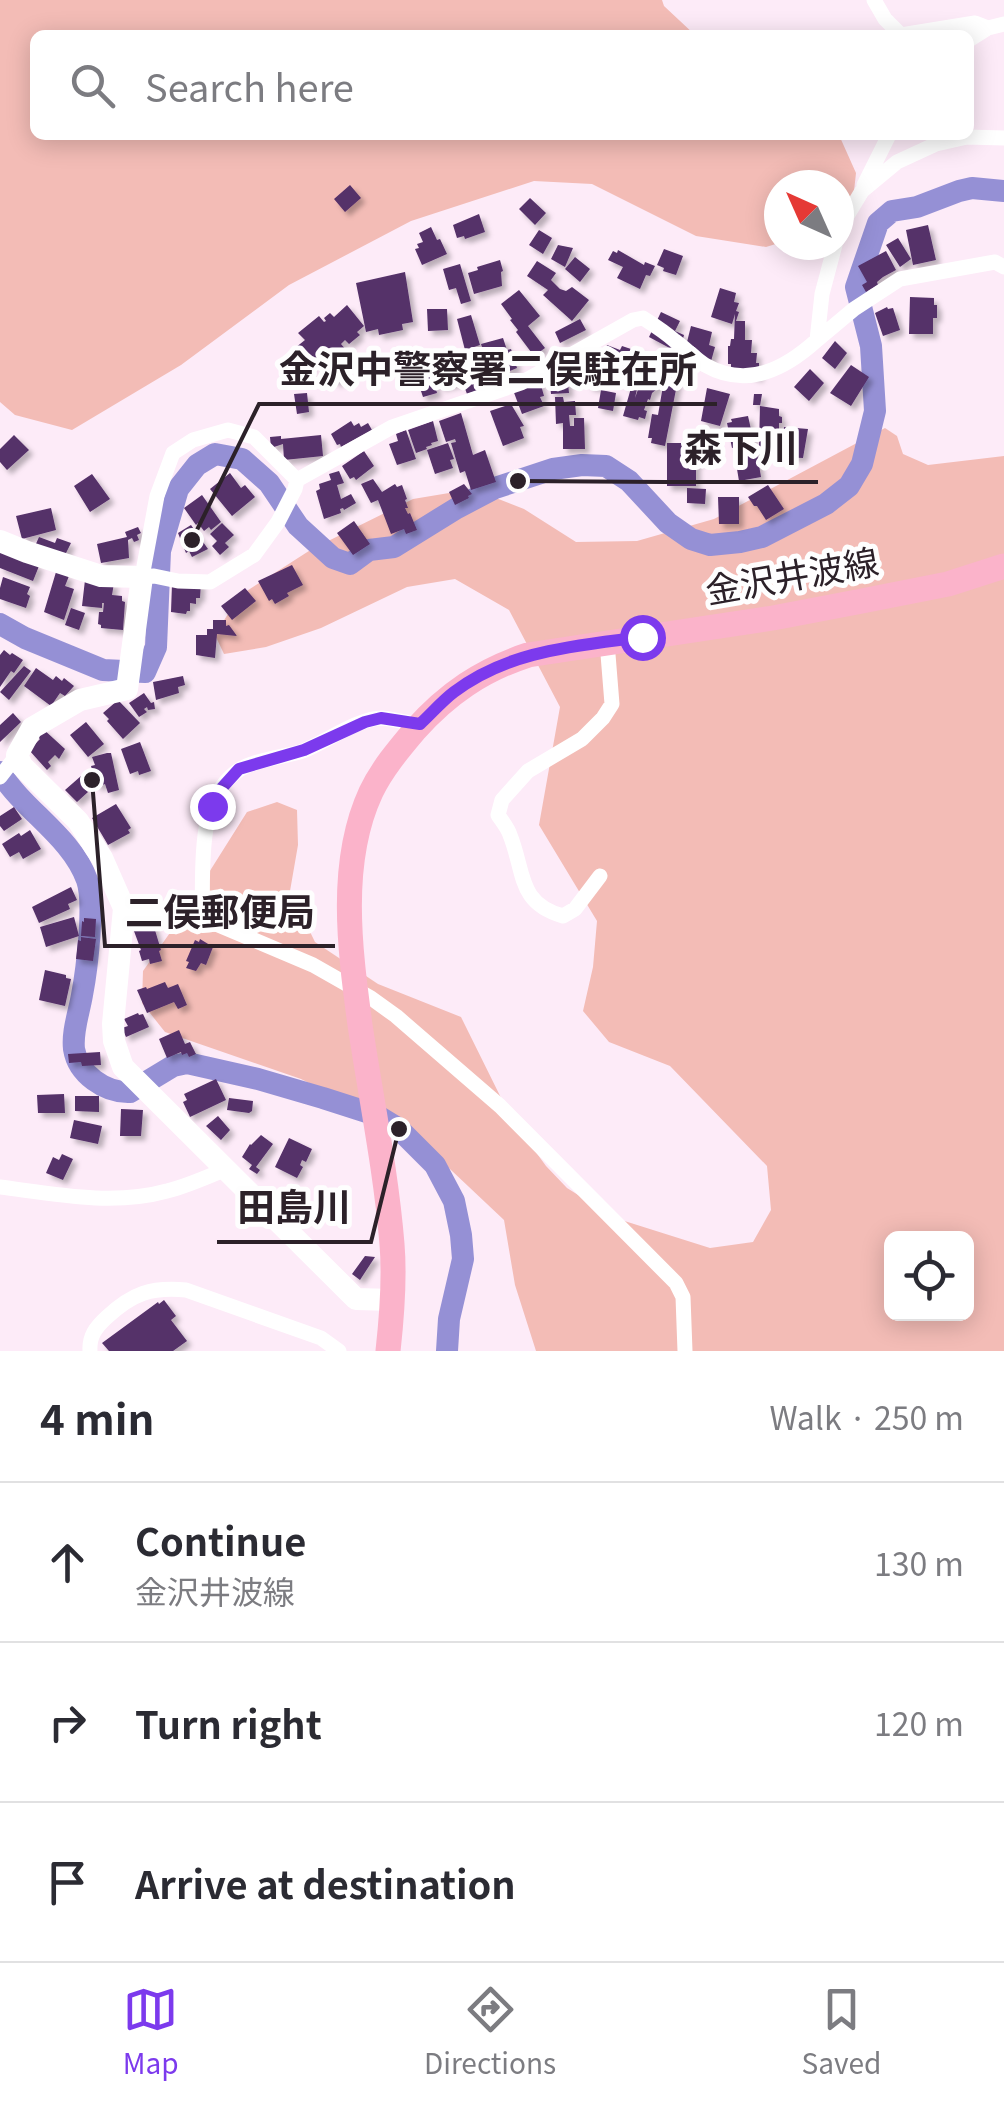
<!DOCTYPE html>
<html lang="en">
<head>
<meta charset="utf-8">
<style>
	body { margin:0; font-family:Georgia,"Noto Sans JP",serif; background:#f7f7f7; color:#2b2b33 }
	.controls { position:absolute; right:30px; bottom:30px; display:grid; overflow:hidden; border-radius:15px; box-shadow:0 5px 25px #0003 }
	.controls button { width:90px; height:90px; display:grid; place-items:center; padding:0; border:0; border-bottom:2px solid #e1e1e2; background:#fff; color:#2b2b33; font:50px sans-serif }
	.compass { position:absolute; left:764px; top:170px; width:90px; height:90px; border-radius:50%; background:#fff; box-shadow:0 5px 25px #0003; rotate:315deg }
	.stop { position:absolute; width:30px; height:30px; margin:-22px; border:8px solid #7c3aed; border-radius:50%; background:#fff }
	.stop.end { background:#7c3aed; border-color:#fff; box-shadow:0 2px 10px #0008 }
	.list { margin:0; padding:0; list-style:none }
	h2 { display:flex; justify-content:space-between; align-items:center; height:130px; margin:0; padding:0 40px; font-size:42px }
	h2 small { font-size:32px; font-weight:400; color:#7c7c81 }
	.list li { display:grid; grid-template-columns:65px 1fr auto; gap:30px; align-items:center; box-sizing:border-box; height:160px; padding:0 40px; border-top:2px solid #e1e1e2 }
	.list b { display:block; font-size:38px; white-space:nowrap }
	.list p { margin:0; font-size:32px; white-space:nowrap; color:#7c7c81 }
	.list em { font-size:32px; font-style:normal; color:#7c7c81 }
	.icon { flex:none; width:55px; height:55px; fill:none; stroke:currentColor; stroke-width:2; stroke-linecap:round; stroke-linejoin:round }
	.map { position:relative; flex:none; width:1004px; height:1351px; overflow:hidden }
	.search { position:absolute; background:#fff; box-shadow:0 5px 25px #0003; left:30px; right:30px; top:30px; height:110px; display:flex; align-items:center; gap:25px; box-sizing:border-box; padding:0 35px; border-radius:15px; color:#7c7c81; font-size:38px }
	.sheet { height:610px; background:#fff }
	nav { display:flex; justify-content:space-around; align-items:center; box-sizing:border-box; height:140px; border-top:2px solid #e1e1e2; background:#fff; font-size:28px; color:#7c7c81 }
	nav a { display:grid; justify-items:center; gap:5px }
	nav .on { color:#7c3aed }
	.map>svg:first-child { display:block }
	.green { fill:#f3bcb6; fill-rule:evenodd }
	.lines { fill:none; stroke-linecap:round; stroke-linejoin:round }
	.river { stroke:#9590d5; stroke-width:22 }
	.building { fill:#543069; filter:url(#shadow) }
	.minor { stroke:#fff; stroke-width:15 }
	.secondary { stroke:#fff; stroke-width:22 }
	.primary { stroke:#fbb3ca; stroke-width:25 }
	.route { stroke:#7c3aed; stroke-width:12 }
	.labels { text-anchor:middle; stroke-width:10; stroke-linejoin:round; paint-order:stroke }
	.street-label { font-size:35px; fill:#2c2129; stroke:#fefefe }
	.leader { fill:none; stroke:#2c2129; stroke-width:4 }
	.callout-dot { fill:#2c2129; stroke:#fefefe; stroke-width:4 }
	.callout-label { font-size:38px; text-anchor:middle; font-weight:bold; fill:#2c2129; stroke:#fefefe; stroke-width:10; stroke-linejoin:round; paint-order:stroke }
</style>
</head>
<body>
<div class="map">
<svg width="1004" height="1351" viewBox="0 0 1004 1351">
	<defs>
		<filter id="shadow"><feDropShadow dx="4.5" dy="4.5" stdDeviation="2.5" flood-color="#0004"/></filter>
	</defs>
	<rect width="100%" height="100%" fill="#fdebf8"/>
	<path class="green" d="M0,0H662L664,6L695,35H35V135H839L856,173L852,209L839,217V185H779V243L766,247L696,236L592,184L534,181L411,221L289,285L181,365L72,430L15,415L0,402Z
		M885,428L897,436L903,454L928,465L1004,456V1351H536L515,1285L504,1220L416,1137L301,1079L165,1032L142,1003L143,971L179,920L247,812L277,802L297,810L298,845L290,891L315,942L378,984L461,1017L511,1118L546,1166L567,1188L615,1218L710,1248L753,1242L771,1210L767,1166L670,1066L609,1042L583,1011L593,967L597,921L539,825L560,707L509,610L455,579L407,587L321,628L266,647L224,654L215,635L239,596L312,549L413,499L473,489L524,509L576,542L637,541L714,519ZM892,1238H966V1314H892Z"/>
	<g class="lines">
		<path class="river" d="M0,624L25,638L103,670L145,672L156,647L160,551L178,489L197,465L215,454L242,459L269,483L298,526L333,558L350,564L369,550L394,547L457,508L495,488L553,469L582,465L606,466L629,481L668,523L691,539L710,545L740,542L762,537L826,504L849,486L862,464L875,411L871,346L856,287L878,223L892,211L917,207L959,191L972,188L1004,191
			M0,772C24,811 71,836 87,880C95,903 87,969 82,995C79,1013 72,1031 74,1049C78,1074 105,1093 130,1092L173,1066L187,1063L258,1079L323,1098L376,1115L399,1129L435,1165L454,1201L461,1235L463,1259L449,1319L447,1351"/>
	</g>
	<path class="building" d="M350,185L361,198L345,212L334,199Z
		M530,198L546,213L535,225L519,209Z
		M479,214L485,232L465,239L464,236L457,238L453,225Z
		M928,225L936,260L913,265L906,230Z
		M431,227L437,240L440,239L447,254L422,265L415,249L419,248L417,244L423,242L419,233Z
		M539,230L552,238L543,254L529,245Z
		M898,238L911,259L900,267L886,245Z
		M558,245L573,248L565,267L551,259Z
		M664,249L683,256L676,275L663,271L664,268L657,265Z
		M618,250L644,265L645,262L655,266L650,276L646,275L640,289L617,278L623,267L608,260L613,251L617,253Z
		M886,251L896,270L883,277L877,282L878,285L866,292L862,285L867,282L858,266Z
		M575,257L590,269L580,282L565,269Z
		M500,260L503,271L501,272L502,286L474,294L468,273L478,270L477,267Z
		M537,261L556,273L551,280L560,289L566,291L572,287L589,300L572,321L543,295L548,290L527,276Z
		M460,264L471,301L461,304L456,288L449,290L443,269Z
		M405,272L413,322L402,324L403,330L379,335L378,329L366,332L356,283Z
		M720,288L736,293L734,302L739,303L736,311L739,312L736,321H745V340H752L751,353H757L756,363H759V378L731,368V364H728V346H730L731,339H734L735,314L732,324L711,317Z
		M519,290L540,316L528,326L545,348L534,356L516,332L518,330L510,320L512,319L501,304Z
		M910,297L934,298V305H937V318H933V334H909Z
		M347,305L364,326L357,332L360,335L349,344L345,340L341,344L354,359L340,371L344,377L337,383L317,362L320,359L317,356L309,363L313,367L294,383L286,374L295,367L285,356L305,340L298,333L319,316L324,322L326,321L324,318L330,313L334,317Z
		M887,307L888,309L893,308L900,330L883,336L875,313Z
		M427,309H447L448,330L428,331Z
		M661,312L680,321L675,331L684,335L679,353L649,337Z
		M471,315L480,345L465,350L457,319Z
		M580,319L586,330L560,343L555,332Z
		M691,326L712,332L709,345L715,347L710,365L683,358Z
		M503,338L507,350L511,349L517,368L505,373L503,368L500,369L501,373L491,376L481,344Z
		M835,341L847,353L835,369L822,358Z
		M607,345L620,350L622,346L631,349L618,383L600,376L598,388L588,386L590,374L595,375Z
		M637,348L658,360L652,372L631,359Z
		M451,351L454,367L457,366L461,382L440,387L434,354Z
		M465,358L467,363L474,361L484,388L467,394L463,383L467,382L458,361Z
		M629,364L642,367L635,398L641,381L648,383L649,379L659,382L657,389L652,393L650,400L648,399L644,410L647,411L645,419L639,417L638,420L623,416L631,388L625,387Z
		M851,365L869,377L851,406L830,393Z
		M430,367L437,393L423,397L418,382L424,380L422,370Z
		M810,369L824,383L809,401L794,387Z
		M668,372L679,374L665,446L651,443L652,438H648L652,414L658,415L665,374Z
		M567,373L569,393L551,394L549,374Z
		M539,378L544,396L540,397L544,406L522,414L513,390Z
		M707,388L730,394L720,426L701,421Z
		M601,390L616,393L613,411L598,408Z
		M307,393L309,412L297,414L294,394Z
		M754,394H762L760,406L779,409V416L782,417V423H779V446H776L775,449L759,446L760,405H753Z
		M555,397H563L564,402L575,401L576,415H569L570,426H574V418H584L585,449H563V423L556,424Z
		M511,404L524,426L520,427L524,438L503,446L490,411Z
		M461,413L473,455L485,450L496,482L471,490L465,471L460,473L451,443L456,442L455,439L446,442L439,421Z
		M748,416L754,443L732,448L727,423L732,422L731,419Z
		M351,421L354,426L359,423L361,427L368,423L372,430L341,447L340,444L337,445L331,434Z
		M433,421L438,441L431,443L432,445L426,447L427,449L416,453L408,430Z
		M784,427L808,429L803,458L782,457Z
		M406,430L416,459L397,465L389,444L398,441L396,434Z
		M14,435L29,450L7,470L0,462V449Z
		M321,435L323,456L284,460L283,444L271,448L270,437L281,436V439Z
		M448,443L454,459L450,460L453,468L435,474L427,450Z
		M667,443H698L699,462H696V486H667Z
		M756,447L761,477L739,481L737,469L741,468L738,450Z
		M364,451L374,466L356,480L354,477L350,479L342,466Z
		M339,471L344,483L337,485L341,499L351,494L356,503L344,510L343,508L340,509L341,513L324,519L316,491L320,489L319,484L331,480L329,474Z
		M230,473L241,488L245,485L255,497L232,516L210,489Z
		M92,474L110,499L90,512L74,486Z
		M373,479L382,492L395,484L397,487L402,485L407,499L405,500L408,508H405L408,514L410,513L417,530L406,534L404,529L391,534L378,500L371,503L361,484Z
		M464,484L472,494L468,496L469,498L455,505L449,492Z
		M768,485L784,509L766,520L757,506H754L748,497Z
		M687,488L706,489L705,504L687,503Z
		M202,495L221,522L211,530L209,527L204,531L198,523L196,525L184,508Z
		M718,497H739V524H719Z
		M51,508L56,530L22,539L16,516Z
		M354,521L370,544L353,555L337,533Z
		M222,523L234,535L225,543L229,547L220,555L212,546L217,541L210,534Z
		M191,525L208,549L192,557L189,551L186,553L178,533Z
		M138,527L141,533L137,535L139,540L134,542L132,538L128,540L129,558L101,563L97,544L127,537L125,532Z
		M39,537L55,543L57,538L71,543L64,557L35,546Z
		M0,550L39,566L33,581L0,568Z
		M292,565L303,585L287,593L289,596L275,604L272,599L269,601L258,581Z
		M56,572L69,576L65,586L74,589L64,620L44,612Z
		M3,577L30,587L27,594L30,596L26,608L0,599V588Z
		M85,580L114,583L112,595L122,596V601L125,602L123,630L101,628V625L98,624L99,612H103L104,603H102V608L82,606Z
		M201,582L200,598H196V604L190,603V611H187L186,614L171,612L172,584Z
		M245,588L256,601L232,620L221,606Z
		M71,608L85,613L79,630L65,625Z
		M213,620H226V626L229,625L237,636L217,634L215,658L196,655V635H207V629H213Z
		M4,650L10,655L12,653L23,660L14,673L11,671L0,687V655Z
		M24,666L31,671L9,700L0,692Z
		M36,668L53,680L56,676L62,681L64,678L74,686L65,696L60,693L51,706L24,686Z
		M183,676L185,685L178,687L179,693L156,700L153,682Z
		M144,693L151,703L154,702L155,709L148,710L147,707L144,709L147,712L139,717L129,703Z
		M118,700L140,723L123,739L107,721L109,719L103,713Z
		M13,713L21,722L0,742V725Z
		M86,722L104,744L88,757L70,735Z
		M42,728L65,749L59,759L55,755L48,762L51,766L47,770L29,750L40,739L35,735Z
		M140,742L151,771L139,775L138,771L130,774L121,749Z
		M107,753H111L119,790L108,793L105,784L97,787L91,766L95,765L92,757Z
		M81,776L86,782L82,786L88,792L77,802L65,790Z
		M116,804L131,828L128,830L130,833L108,845L92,818Z
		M14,807L22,819L4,831L0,826V816Z
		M30,830L41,849L23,859L19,852L10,857L2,844L19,833L21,836Z
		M71,887L77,900L68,904L70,909L39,923L32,907Z
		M74,917L79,936L46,947L40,927Z
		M151,917L161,950L159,951L162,961L150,964L149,959L142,961L139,951L141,950L131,923Z
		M84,918L96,919L95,937L81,936L82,921L84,922Z
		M81,937L96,939L93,961L76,959L78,940L81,941Z
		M200,939L213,947L206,965L201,963L196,971L186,968L189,962L186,961L195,940L199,942Z
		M45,970L66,975V978L71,979L65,1006L39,1000Z
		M165,982L168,988L178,984L187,1005L178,1009L174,1002L147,1013L137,990L146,987L147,989Z
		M138,1013L139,1015L143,1014L149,1027L126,1037L122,1028L128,1026L124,1019Z
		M179,1030L185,1044L190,1042L196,1054L189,1057L187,1053L182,1055L181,1052L167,1058L159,1039Z
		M100,1052L101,1065L82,1066L81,1062L69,1063L68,1054Z
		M216,1079L226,1100L190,1117L183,1102L187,1100L184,1094Z
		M64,1094L65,1113H38L37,1095Z
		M75,1096H99V1112L75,1111Z
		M229,1098L253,1101L252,1111L249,1113L227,1110Z
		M121,1109L143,1110L141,1136H120Z
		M218,1116L230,1130L221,1140L206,1126Z
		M74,1120L102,1126L98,1144L70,1138Z
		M261,1135L273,1144L256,1167L260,1170L257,1174L249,1169L252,1165L242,1157L250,1144L251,1145Z
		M289,1138L312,1149L306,1162L302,1160L300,1165L303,1167L297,1178L275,1167Z
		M62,1154L73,1159L63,1180L46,1173L53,1157L59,1160Z
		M365,1256L375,1257L360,1280L352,1274Z
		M164,1300L176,1316L171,1320L187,1341L173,1351H109L102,1343L158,1302L159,1304Z"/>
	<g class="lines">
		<path class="minor" d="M874,0L885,19L901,35L975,23L988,28
			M969,40L988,28L1004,24
			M864,185L889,135
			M839,229L862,191L897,162L936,144L967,137L1004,138
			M817,340L854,309L900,279L995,262L1004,267
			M297,480L254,437L228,430L193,440L173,453L157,496L142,577L154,576L178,581L210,582L254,555L278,522L295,489L297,480L392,427L521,383L633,320L643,318C654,325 665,332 675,341C685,348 694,358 705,365C747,389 785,369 817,340L822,294L835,245
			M0,777L17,755
			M600,876L575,909L563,916C517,903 525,872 510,835C508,828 502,821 498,815L502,800L528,771L582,739L603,718L612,704L607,642
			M124,908L202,921V918L313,965L371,998L396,1016L500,1106L676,1283L683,1297L685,1351
			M202,918C204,872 195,804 236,772C251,760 285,757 303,751C326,742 358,718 382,718C394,719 408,723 420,725
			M0,1187C54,1194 113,1206 167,1191C187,1186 207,1177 226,1169
			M90,1351C89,1336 96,1327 107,1317C133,1293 151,1287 186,1290L321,1338L339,1351"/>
		<path class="secondary" d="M0,541L27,552L101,576L142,577L127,689L80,700L32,728L17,755L22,766L78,821L102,858L124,908L113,1024L114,1041L123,1067L356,1299L393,1300"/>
		<path class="primary" d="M388,1351C392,1315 395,1280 392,1244C386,1171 371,1098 360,1025C350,950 338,863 371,792C382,769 399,749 415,730C447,694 482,670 528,655L773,618L862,601L948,584L1004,566"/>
	</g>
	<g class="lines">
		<path class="route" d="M212,806L220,790L239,769L304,750L365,722L381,718L420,724C431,714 442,701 454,692C509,650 576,646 642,637"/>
	</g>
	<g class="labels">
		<g class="street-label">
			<text transform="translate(792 577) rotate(-10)" y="12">金沢井波線</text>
		</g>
	</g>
	<path class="leader" d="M192 540L259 404H717M518 481L664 482H818M92 780L105 946H335M399 1129L371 1242H217"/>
	<g class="callout-dot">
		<circle cx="192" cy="540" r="10"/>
		<circle cx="518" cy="481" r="10"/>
		<circle cx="92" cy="780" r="10"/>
		<circle cx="399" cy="1129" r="10"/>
	</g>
	<g class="callout-label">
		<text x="488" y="383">金沢中警察署二俣駐在所</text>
		<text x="741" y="462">森下川</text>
		<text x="220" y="926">二俣郵便局</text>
		<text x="294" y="1221">田島川</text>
	</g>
</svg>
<div class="controls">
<button><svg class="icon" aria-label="locate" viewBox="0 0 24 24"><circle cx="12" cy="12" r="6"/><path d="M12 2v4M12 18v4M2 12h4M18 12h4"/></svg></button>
</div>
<svg class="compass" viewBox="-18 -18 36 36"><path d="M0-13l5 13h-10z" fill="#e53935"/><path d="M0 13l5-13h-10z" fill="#7c7c81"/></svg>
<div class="stop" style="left:642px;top:637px"></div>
<div class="stop end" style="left:212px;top:806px"></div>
<div class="search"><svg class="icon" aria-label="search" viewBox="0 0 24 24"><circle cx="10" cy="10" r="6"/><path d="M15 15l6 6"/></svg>Search here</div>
</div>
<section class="sheet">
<h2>4 min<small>Walk · 250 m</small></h2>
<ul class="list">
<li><svg class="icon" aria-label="ahead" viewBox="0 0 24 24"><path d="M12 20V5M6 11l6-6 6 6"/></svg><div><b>Continue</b><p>金沢井波線</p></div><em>130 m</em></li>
<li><svg class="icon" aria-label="right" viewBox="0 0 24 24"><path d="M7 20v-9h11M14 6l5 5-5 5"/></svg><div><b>Turn right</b></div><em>120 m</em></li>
<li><svg class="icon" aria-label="arrive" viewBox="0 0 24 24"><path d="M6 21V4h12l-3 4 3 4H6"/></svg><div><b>Arrive at destination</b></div></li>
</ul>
</section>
<nav>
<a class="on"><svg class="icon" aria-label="map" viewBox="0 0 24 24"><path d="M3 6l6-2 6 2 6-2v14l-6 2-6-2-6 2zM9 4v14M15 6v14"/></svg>Map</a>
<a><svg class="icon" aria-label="directions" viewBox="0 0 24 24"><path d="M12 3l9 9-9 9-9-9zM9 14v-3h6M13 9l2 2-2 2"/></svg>Directions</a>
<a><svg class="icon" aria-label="saved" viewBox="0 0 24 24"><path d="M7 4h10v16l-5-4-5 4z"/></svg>Saved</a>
</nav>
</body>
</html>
